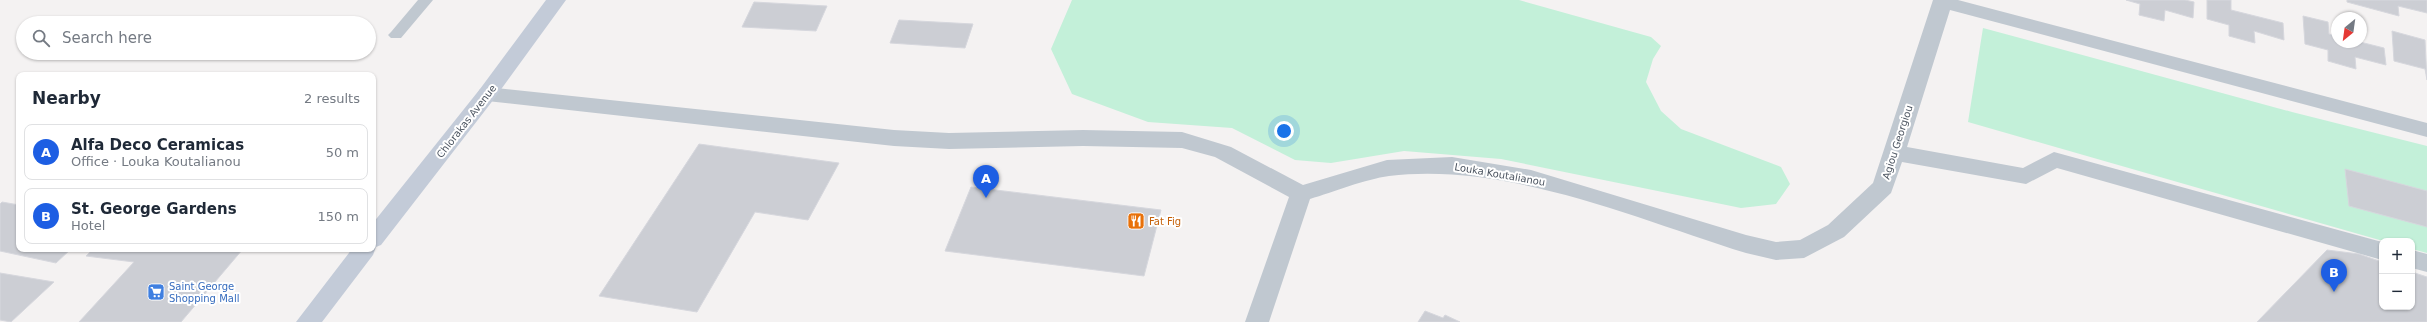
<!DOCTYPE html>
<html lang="en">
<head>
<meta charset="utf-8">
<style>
	body { margin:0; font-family:"DejaVu Sans",sans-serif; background:#f6f6f7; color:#1f2937 }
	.controls { position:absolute; right:12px; bottom:12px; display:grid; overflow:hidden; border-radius:8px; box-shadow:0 1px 3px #0004 }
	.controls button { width:36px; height:36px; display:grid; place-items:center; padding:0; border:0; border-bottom:1px solid #e0e1e3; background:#fff; color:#1f2937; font:20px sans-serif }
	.compass { position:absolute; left:2331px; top:12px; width:36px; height:36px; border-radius:50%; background:#fff; box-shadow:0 1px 3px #0004; rotate:209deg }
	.you { position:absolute; left:1284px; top:131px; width:14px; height:14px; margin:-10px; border:3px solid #fff; border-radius:50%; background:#1a73e8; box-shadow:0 0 0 6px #1a73e833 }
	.badge { display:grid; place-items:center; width:26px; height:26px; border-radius:50%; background:#1d5ee3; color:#fff; font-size:13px; font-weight:700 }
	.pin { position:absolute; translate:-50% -33px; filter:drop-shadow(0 1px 2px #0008) }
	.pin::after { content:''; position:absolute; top:21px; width:14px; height:12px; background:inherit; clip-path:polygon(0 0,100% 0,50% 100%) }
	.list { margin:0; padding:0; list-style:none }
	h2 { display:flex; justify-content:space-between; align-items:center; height:52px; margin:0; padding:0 16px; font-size:17px }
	h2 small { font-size:13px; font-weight:400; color:#747a83 }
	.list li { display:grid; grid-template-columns:26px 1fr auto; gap:12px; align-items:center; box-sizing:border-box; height:56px; margin:0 8px 8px; padding:0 8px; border:1px solid #e0e1e3; border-radius:8px }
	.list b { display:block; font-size:15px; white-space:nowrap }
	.list p { margin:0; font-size:13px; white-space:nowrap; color:#747a83 }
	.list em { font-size:13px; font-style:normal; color:#747a83 }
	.icon { flex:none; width:22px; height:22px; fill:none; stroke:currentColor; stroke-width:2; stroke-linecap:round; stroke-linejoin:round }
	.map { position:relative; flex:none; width:2427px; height:322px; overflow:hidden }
	.search { position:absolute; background:#fff; box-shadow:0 1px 3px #0004; left:16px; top:16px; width:360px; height:44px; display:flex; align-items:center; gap:10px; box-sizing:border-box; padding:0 14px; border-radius:22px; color:#747a83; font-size:15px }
	.panel { position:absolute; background:#fff; box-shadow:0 1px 3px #0004; left:16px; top:72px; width:360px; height:180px; border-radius:8px }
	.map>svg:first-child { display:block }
	.green { fill:#c3f0d9 }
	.building { fill:#ccced4; stroke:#d6d7dd }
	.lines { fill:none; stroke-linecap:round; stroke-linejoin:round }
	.service { fill:#c0c8d0; fill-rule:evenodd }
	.minor { fill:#c0c8d0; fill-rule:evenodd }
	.secondary { fill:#c3cbd8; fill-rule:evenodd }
	.labels { text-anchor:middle; stroke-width:4; stroke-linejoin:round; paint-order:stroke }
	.street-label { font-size:10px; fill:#4a535f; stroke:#fff }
	.food-label { font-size:10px; fill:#c56008; stroke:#fff; text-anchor:start }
	.shop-label { font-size:10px; fill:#366cbe; stroke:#fff; text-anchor:start }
</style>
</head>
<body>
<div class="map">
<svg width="2427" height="322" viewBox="0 0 2427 322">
	<rect width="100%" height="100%" fill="#f4f2f2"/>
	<path class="green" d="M1072,0H1519L1651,37L1661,46L1653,59L1646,82L1661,111L1681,129L1781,167L1790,184L1776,204L1741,208L1501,159L1404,151L1331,163L1295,160L1232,128L1148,122L1072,94L1051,49Z
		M1983,28L2292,112L2427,146V253L2412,249V241H2383L1968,122Z"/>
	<path class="building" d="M2126,0H2185L2194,2L2193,18L2165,10L2164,21L2139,15L2140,4Z
		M2207,0H2231V10L2283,23L2284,40L2254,31L2255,43L2229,36V25L2207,19Z
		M2347,0H2427V13L2398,6L2399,16L2347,2Z
		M754,2L827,6L816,31L742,27Z
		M2303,16L2328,22L2329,34L2337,36V42H2360L2384,48L2386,65L2355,57L2356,69L2328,61V50L2305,44Z
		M899,20L973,24L965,48L890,43Z
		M2392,31L2425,40L2427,80L2425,69L2394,61Z
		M699,144L839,163L808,220L755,212L697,312L599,296Z
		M2345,169L2427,191V227L2349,206Z
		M971,187L1161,210L1144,276L945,251Z
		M2,202L19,205V249H71L56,263L0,251V204Z
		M93,249H243L181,322H79L134,262L86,256Z
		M2327,250L2359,254L2382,262V307H2412V272L2427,277V322H2257Z
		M0,273L54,282L11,322L0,320Z
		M1425,311L1443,318L1445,315L1460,322H1418Z"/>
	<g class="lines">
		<path class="service" d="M418,0H433L401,38H391L388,35L391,32Z"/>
		<path class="minor" d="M1933,0H1958L2427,123V137L1950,10L1907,147L2023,168L2054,152L2382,242V260L2057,168L2026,184L1902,162L1891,193L1844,237L1804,258L1776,260L1746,253C1634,218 1507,162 1389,176C1366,179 1333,192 1310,199L1269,322H1245L1289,197L1215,157L1182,148L1083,146L949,149L894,146L487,101L480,99L477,94L480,89L487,87L894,130L949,133L1083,130L1182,132L1231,147L1303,185L1387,160L1452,157L1531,170L1746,235L1776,242L1800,240L1828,225L1873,183Z
			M2412,250L2427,254V272L2412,268Z"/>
		<path class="secondary" d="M546,0H566L494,99L381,245L376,247L373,255L322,322H296L352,249H373V223L480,89Z"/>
	</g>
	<defs>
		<g id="restaurant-square" transform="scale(0.9)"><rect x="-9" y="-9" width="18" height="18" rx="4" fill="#e8710a" stroke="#fff"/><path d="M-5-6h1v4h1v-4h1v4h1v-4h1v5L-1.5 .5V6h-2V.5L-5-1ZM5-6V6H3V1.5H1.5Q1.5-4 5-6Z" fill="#fff"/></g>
		<g id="supermarket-square" transform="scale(0.9)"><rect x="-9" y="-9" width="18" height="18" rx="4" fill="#3f7fe0" stroke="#fff"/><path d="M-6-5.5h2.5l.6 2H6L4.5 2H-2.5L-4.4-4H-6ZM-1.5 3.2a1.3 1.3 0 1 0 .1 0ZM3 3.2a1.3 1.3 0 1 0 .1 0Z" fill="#fff"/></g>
	</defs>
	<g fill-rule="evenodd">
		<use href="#restaurant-square" x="1136" y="221"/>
		<use href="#supermarket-square" x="156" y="292"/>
	</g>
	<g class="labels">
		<g class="street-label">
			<text transform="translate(466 121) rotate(-52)" y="4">Chlorakas Avenue</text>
			<text transform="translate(1897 142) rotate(-72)" y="4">Agiou Georgiou</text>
			<text transform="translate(1500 174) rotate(10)" y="4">Louka Koutalianou</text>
		</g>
		<g class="food-label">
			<text x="1149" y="225">Fat Fig</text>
		</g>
		<g class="shop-label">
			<text x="169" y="290">Saint George<tspan x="169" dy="12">Shopping Mall</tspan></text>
		</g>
	</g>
</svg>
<div class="controls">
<button>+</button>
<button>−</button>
</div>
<svg class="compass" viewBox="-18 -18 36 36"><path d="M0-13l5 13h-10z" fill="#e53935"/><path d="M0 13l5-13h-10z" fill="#747a83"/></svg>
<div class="you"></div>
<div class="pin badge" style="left:986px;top:198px">A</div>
<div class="pin badge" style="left:2334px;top:292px">B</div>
<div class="search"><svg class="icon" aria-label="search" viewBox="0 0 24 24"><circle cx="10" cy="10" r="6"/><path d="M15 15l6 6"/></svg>Search here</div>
<section class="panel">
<h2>Nearby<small>2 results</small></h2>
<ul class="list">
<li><span class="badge">A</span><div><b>Alfa Deco Ceramicas</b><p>Office · Louka Koutalianou</p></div><em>50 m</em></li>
<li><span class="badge">B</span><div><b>St. George Gardens</b><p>Hotel</p></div><em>150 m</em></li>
</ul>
</section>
</div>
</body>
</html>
